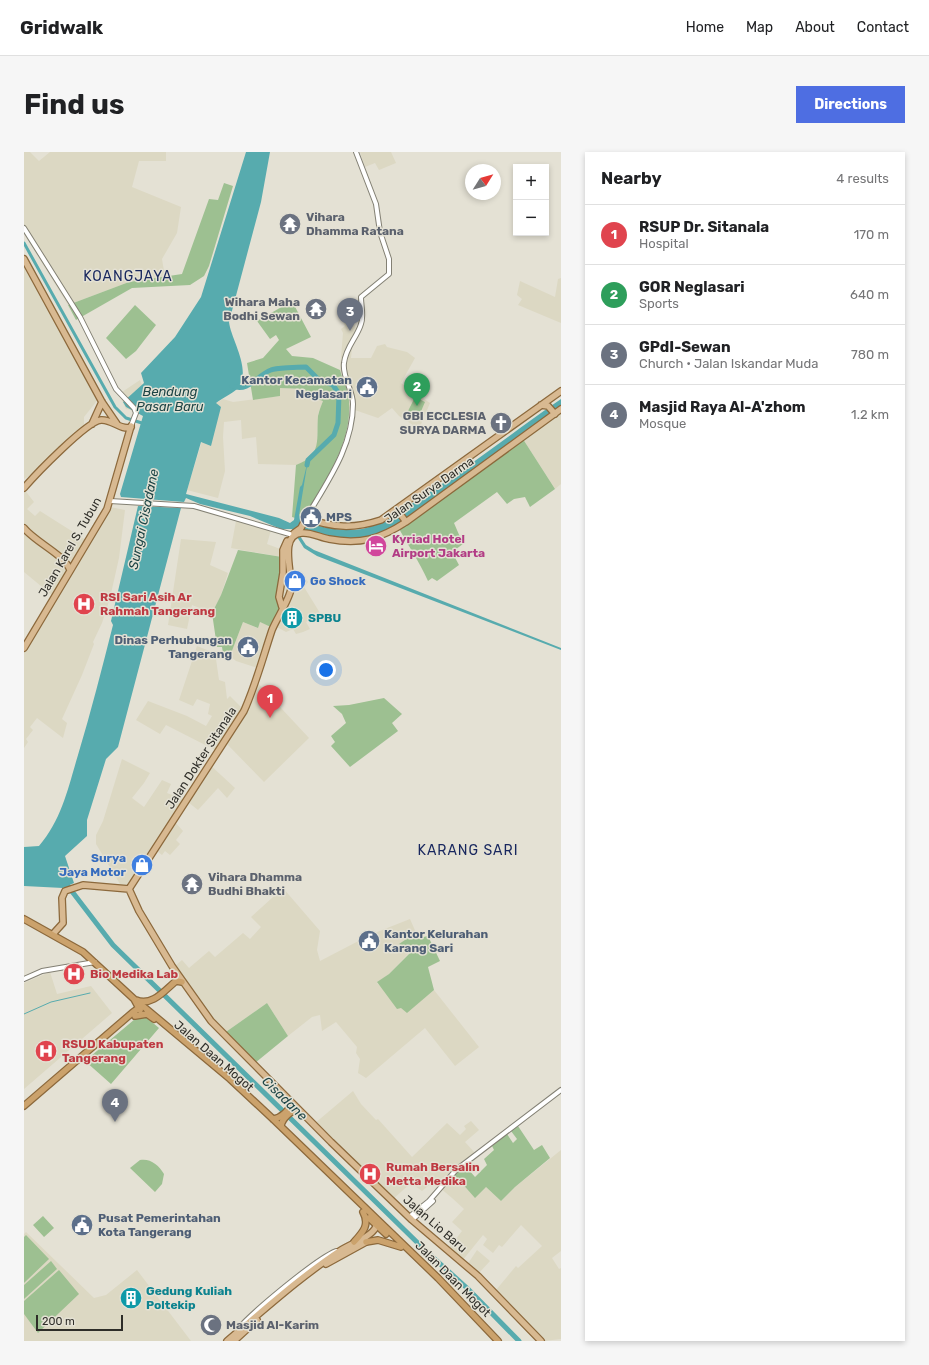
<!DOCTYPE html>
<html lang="en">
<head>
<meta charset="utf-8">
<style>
	body { margin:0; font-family:Rubik,sans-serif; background:#f6f6f6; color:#202124 }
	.controls { position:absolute; right:12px; top:12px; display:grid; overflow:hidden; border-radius:0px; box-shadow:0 2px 6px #0003 }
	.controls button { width:36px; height:36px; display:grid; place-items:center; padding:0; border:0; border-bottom:1px solid #e0e0e0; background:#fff; color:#202124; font:20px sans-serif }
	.compass { position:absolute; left:441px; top:12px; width:36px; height:36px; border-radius:50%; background:#fff; box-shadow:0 2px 6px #0003; rotate:53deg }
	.scale { position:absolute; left:12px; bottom:10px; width:87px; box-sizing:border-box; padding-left:4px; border:2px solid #2e2d28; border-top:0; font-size:11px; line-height:14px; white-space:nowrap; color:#2e2d28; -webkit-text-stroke:3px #e4e1d4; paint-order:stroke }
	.you { position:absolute; left:302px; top:518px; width:14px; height:14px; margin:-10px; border:3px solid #fff; border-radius:50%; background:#1a73e8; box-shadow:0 0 0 6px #1a73e833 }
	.badge { display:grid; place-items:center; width:26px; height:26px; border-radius:50%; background:#4e6ee2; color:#fff; font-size:13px; font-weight:700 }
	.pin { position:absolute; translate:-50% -33px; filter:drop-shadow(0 1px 2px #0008) }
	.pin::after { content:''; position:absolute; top:21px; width:14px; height:12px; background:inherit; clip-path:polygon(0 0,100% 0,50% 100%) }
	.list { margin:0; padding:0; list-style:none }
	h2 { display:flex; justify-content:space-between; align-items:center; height:52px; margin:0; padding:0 16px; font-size:17px }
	h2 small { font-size:13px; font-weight:400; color:#757577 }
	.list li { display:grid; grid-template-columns:26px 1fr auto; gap:12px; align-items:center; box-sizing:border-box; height:60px; padding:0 16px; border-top:1px solid #e0e0e0 }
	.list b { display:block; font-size:15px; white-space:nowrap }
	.list p { margin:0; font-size:13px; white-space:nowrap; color:#757577 }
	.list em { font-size:13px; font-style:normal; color:#757577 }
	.map { position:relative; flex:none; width:537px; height:1189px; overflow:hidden; border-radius:0px }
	header { display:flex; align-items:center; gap:24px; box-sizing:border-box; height:56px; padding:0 20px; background:#fff; border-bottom:1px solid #e0e0e0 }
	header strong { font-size:19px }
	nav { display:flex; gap:22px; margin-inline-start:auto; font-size:14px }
	.intro { display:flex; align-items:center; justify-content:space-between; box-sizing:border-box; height:96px; padding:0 24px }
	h1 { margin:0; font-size:28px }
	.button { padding:10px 18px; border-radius:0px; background:#4e6ee2; color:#fff; font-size:14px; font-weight:700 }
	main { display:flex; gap:24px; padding:0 24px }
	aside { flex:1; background:#fff; border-radius:0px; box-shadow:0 2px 6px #0003 }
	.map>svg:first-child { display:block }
	.built { fill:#dcd8c3 }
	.green { fill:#9dc091 }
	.water { fill:#57abae }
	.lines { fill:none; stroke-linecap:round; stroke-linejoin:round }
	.stream { stroke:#57abae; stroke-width:1 }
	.canal { stroke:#57abae; stroke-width:3 }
	.river { stroke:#57abae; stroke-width:5 }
	.tertiary-casing { stroke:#838074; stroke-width:6 }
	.primary-casing { stroke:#8c693c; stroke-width:8 }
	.trunk-casing { stroke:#8c693c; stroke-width:8 }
	.tertiary { stroke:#fff; stroke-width:4 }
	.primary { stroke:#d8b991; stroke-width:5.5 }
	.trunk { stroke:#cba26c; stroke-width:5.5 }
	.labels { text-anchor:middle; stroke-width:3; stroke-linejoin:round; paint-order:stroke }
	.worship-label { font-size:12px; font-weight:bold; fill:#5b616d; stroke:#e4e1d4; text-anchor:start }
	.service-label { font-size:12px; font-weight:bold; fill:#4e5e75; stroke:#e4e1d4; text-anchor:start }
	.street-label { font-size:12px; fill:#2e2d28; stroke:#e4e1d4 }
	.hotel-label { font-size:12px; font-weight:bold; fill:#b23c85; stroke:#e4e1d4; text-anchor:start }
	.shop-label { font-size:12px; font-weight:bold; fill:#366cbe; stroke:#e4e1d4; text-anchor:start }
	.health-label { font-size:12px; font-weight:bold; fill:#be3a42; stroke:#e4e1d4; text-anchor:start }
	.culture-label { font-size:12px; font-weight:bold; fill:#0d838f; stroke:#e4e1d4; text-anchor:start }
	.water-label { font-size:13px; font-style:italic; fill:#1d4546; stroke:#e4e1d4 }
	.quarter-label { font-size:14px; letter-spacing:1px; fill:#18275e; stroke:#e4e1d4 }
</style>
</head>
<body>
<header>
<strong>Gridwalk</strong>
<nav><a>Home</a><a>Map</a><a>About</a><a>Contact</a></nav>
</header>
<div class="intro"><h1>Find us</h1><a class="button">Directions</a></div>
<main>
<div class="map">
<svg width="537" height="1189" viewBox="0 0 537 1189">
	<rect width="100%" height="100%" fill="#e4e1d4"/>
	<path class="built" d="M0,0H6L15,9L26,0H142V9H115L108,35L157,55L153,81L138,107L141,125L105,130L44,153L0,82Z
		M336,0H367L372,11L355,18L351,11L341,15Z
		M0,106L76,245L60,265V275L50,280L19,315L0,327Z
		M537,126V171L494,153L498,147L493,143L496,129L531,145L534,127Z
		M326,164L333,178V186L328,195L327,206H347L353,194L361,192L363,195L383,200L391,206L377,231L406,251L395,277L375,264L368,256L354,266L325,256L324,240L316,218L319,181L317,177L321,174L319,168Z
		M116,228L121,240L116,259L102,257L95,242Z
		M256,236L281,237L284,244L299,249L294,262L293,295L281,310L272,313L234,312L232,285L218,287L217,268L200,270L199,285L201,319L194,346L163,338L189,253L199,247L209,250L256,244Z
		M537,254V332L531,337L497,284L527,262L528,258Z
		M0,337L10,350L3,357L11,364L16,359L65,390L86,355L101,358L95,406L86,446L78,471L69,490L70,492L58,523L38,567L43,571L39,586L13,566L6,575L9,578L2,587L4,590L0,596V492L29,444L0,420Z
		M212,369L247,378L243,392L259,398L258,405L207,396Z
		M157,387L192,390L186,413L204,421L197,443L188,461L168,453L163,477L144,473Z
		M259,421H278L284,430L280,435L296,461L282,470L286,477L279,480L272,482L269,477L262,480L253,475L251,477L237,517L212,509L206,504L219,470L233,476L236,470L244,473Z
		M173,494L188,500L192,507L195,528L201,530L203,547L206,544L217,555L230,527L285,586L240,630L202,591L195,600L142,573L136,582L112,568L124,549L163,564L182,574L188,564L184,562L186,552L173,547L169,554L155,548Z
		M98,607L126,621L120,631L108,646L120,655L138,628L147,632L143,641L159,647L184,611L211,636L203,646L194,636L174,658L164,650L151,670L159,679L152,688L156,692L146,703L141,699L138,703L133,699L106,740L99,737L72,692V683L79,669Z
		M259,736L296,779L293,798L296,809L348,782L386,767L393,783L387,784V799L365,822L353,831L383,860L410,838L455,895L431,914L401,876L342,926L334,921L336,907L332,901L333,895L312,870L298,879L296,863L288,865L264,884L243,851L199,882L151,814L158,808L165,816L185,799L191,805L219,781L226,787L237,775L227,765Z
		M26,820L33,842L67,834L88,861L0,937V831Z
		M329,939L337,952L352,968L354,967L388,1005L423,971L436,983L442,977L440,974L447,969L455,978L441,990L451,1001L428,1020L462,1035L477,1049L491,1035L537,998V1099L528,1106L535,1117L537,1116V1187L520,1189L506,1177L472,1138L492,1114L494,1116L518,1094L497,1073L478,1095L475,1093L469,1101L459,1093L463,1087L459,1083L438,1109L423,1098L438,1079L428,1070L440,1057L428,1046L409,1030L398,1039L387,1031L368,1048L290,972Z
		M2,1080L70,1146L82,1143L113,1118L167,1189H0V1082Z
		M453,1098L466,1109L455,1121L443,1113Z"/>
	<path class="green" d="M200,31L209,34L185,114L180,124L166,133L108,136L52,168L44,153L105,130L158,122L185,47L194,48Z
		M268,149L287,185L262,197L268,204L289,206L316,218C318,226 322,234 324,241C332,288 300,330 278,368L268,365L272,313C299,303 292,287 294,264C295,259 297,254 299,249L284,244L281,237L256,236V244L229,248L223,211L239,206L255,188L252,183L246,187L233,169Z
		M111,153L132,173L112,199L102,207L82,186Z
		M391,245L401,250L395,264L384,259Z
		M497,284L531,337L506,355L501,345L490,347L483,352L473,340L430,371L439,392L428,400L435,413L413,429L408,426L404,429C396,411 384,393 374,375L422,337Z
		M214,398L258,405L256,439L258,455L249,476L236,470L234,476L219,470L206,504L199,501L198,495H193L188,461L197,443Z
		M360,546L378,562L368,571L374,579L326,615L307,594L311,590L307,584L322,571L318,562L309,554L325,553Z
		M393,783L395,786L404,784L416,809L404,815L410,838L383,861L377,856L373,857L353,830L365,822L387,800L375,792L387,784Z
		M243,851L264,884L231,911L199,882Z
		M119,865L123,866L135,876L87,932L61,909L111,867Z
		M494,974L510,998L518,993L526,1006L491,1035L477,1049L462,1035L451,1046L428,1020L439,1011L451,1025L463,1013L460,1007L470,998L468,994L483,982L489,991L493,987L487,979Z
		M116,1008C126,1006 135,1013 140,1022L138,1032L131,1040L106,1016Z
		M19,1064L30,1076L20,1085L9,1073Z
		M2,1083L25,1107L0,1131V1085Z
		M27,1109L33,1117L0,1147V1133Z
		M35,1118L55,1142L14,1181L0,1162V1149Z"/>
	<path class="water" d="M222,0H246L237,50L205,170C207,188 229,219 213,237C208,242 198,246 192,251L197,255L187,294L177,290L162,342L255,366L266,371L270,368L276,335L278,333L284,308L275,363L279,368C296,376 323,381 342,376C362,370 378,358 395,347C444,316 489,280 537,247V253L373,373L341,387L314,388L274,381L282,393L290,398L537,496V498L293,404L280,396L268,377H257L226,364L176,352L162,346L160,350L97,345L96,342L119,264L102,255L99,250L120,231L117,221L151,185L177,145Z
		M114,354L157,356L94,595L82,607L63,668V684L41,704L50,731L39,736L0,734V695L15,694C38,667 44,636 54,603C67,560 78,516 89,473L87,469Z"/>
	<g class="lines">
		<path class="stream" d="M0,862L27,850L66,841"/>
		<path class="canal" d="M0,91L91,255L102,266L121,272"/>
		<path class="river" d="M208,234C225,241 233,223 247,218C251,216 275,215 282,215L295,228L309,233L315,242L314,271L310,283L284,308L283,313
			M40,729L89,793L403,1100L444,1137L495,1189"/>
		<g class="tertiary-casing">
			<path id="tertiary" d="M0,76L56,165L92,237L110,256L112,261L107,274
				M86,349L170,354L269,383
				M282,366C303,330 329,295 329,252C329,238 318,225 320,211C322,194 333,186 337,172C340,164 337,154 337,145L365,122V107L356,80L352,52L332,0
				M0,827L18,819L71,810
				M385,1065L405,1049L432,1018L537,938
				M388,1068L409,1049
				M214,1177C229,1160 292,1107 312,1099"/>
		</g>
		<g class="primary-casing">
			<path id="primary" d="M0,107L78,250L93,272
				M517,253L524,254L531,262
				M68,272L78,250
				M0,336C11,323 63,269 77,268C88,267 97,279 107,275
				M374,359L382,370
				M0,376C11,390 41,403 46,418
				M270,381L277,376L282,366C309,376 330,377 357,368L537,239
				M258,455L255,445L259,421V398L263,389
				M0,496L83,357L107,274
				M105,737L220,559C232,532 239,505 248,478C253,466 265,448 267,437C269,423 254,382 278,381C287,380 297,386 305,387C336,393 356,387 382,370L537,257
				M105,737L115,759L148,814L187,869L307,990L388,1068L454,1124L517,1189
				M29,782L39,771L38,746L41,739L59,733L105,737
				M302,1112L342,1090
				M203,1189C240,1158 276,1125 317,1098C328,1091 346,1086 352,1075V1069
				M210,1189L233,1168"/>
		</g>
		<g class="trunk-casing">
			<path id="trunk" d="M0,767L59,800L110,847L116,858
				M112,848C128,855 141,838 152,829L158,830
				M111,864L123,862L130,867
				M0,954L108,861L116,855H120L206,927L249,967L414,1126L474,1189
				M249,967C257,966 266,958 267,951
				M257,974C258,967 267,958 274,958
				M345,1066L362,1082
				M330,1090C339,1080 346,1073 339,1060
				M342,1090L354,1088L377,1095"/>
		</g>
		<use href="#tertiary" class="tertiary"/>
		<use href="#primary" class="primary"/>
		<use href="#trunk" class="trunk"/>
	</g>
	<defs>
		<g id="temple-disc" transform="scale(1.15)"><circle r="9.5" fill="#6b7280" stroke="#e4e1d4"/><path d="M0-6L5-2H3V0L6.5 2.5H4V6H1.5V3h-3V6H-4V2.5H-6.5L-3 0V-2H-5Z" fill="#fff"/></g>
		<g id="civic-disc" transform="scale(1.15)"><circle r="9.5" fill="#5c6f8a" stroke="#e4e1d4"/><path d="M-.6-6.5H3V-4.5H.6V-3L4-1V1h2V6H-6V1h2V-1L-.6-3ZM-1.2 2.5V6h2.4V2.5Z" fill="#fff"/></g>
		<g id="church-disc" transform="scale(1.15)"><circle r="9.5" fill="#6b7280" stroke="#e4e1d4"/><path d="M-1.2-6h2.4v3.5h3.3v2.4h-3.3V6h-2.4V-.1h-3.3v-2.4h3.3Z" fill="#fff"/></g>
		<g id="hotel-disc" transform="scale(1.15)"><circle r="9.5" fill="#d1479c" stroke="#e4e1d4"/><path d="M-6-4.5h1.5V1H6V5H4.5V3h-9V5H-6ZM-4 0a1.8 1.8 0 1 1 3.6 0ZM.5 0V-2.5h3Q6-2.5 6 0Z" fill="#fff"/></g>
		<g id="shop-disc" transform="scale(1.15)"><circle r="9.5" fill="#3f7fe0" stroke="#e4e1d4"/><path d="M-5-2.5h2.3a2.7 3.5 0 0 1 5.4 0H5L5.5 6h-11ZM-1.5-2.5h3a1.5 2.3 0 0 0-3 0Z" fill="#fff"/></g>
		<g id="hospital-disc" transform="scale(1.15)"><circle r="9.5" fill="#e0444e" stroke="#e4e1d4"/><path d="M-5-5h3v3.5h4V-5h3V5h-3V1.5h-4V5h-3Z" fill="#fff"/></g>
		<g id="building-disc" transform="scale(1.15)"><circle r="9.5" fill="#0f9aa8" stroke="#e4e1d4"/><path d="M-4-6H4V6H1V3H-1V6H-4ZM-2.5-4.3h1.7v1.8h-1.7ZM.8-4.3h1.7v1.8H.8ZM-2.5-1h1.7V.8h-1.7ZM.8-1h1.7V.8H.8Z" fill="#fff"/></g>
		<g id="mosque-disc" transform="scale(1.15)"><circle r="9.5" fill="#6b7280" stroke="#e4e1d4"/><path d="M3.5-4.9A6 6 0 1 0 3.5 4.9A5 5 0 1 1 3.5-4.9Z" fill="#fff"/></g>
	</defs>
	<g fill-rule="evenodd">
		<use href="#temple-disc" x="266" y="72"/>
		<use href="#temple-disc" x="292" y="157"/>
		<use href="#civic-disc" x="343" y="235"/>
		<use href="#church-disc" x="477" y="271"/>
		<use href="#civic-disc" x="287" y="365"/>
		<use href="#hotel-disc" x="352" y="394"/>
		<use href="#shop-disc" x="271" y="429"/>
		<use href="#hospital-disc" x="60" y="452"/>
		<use href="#building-disc" x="268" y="466"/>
		<use href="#civic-disc" x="224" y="495"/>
		<use href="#shop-disc" x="118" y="713"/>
		<use href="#temple-disc" x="168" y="732"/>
		<use href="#civic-disc" x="345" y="789"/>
		<use href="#hospital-disc" x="50" y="822"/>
		<use href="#hospital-disc" x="22" y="899"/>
		<use href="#hospital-disc" x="346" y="1022"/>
		<use href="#civic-disc" x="58" y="1073"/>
		<use href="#building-disc" x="107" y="1146"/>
		<use href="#mosque-disc" x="187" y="1173"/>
	</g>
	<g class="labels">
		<g class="worship-label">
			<text x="282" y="69">Vihara<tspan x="282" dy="14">Dhamma Ratana</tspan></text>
			<text x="276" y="154" text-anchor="end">Wihara Maha<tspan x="276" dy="14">Bodhi Sewan</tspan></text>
			<text x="462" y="268" text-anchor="end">GBI ECCLESIA<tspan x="462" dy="14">SURYA DARMA</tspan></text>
			<text x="184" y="729">Vihara Dhamma<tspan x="184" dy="14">Budhi Bhakti</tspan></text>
			<text x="202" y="1177">Masjid Al-Karim</text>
		</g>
		<g class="service-label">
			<text x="328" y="232" text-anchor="end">Kantor Kecamatan<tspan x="328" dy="14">Neglasari</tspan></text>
			<text x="302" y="369">MPS</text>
			<text x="208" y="492" text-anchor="end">Dinas Perhubungan<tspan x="208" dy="14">Tangerang</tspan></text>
			<text x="360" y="786">Kantor Kelurahan<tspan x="360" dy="14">Karang Sari</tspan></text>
			<text x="74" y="1070">Pusat Pemerintahan<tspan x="74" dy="14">Kota Tangerang</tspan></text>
		</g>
		<g class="street-label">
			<text transform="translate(405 338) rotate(-35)" y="4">Jalan Surya Darma</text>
			<text transform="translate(46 395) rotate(-60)" y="4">Jalan Karel S. Tubun</text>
			<text transform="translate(177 606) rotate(-57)" y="4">Jalan Dokter Sitanala</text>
			<text transform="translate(190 904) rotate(41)" y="4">Jalan Daan Mogot</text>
			<text transform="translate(411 1072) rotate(41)" y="4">Jalan Lio Baru</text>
			<text transform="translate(429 1127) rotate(45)" y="4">Jalan Daan Mogot</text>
		</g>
		<g class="hotel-label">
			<text x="368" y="391">Kyriad Hotel<tspan x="368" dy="14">Airport Jakarta</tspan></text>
		</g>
		<g class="shop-label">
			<text x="286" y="433">Go Shock</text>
			<text x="102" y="710" text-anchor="end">Surya<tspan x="102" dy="14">Jaya Motor</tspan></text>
		</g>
		<g class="health-label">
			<text x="76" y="449">RSI Sari Asih Ar<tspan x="76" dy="14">Rahmah Tangerang</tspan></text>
			<text x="66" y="826">Bio Medika Lab</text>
			<text x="38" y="896">RSUD Kabupaten<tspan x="38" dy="14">Tangerang</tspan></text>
			<text x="362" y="1019">Rumah Bersalin<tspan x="362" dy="14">Metta Medika</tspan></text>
		</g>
		<g class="culture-label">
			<text x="284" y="470">SPBU</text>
			<text x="122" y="1143">Gedung Kuliah<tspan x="122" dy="14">Poltekip</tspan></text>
		</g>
		<g class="water-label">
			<text x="146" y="244">Bendung<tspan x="146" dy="15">Pasar Baru</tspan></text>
			<text transform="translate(119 367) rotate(-78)" y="5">Sungai Cisadane</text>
			<text transform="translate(261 946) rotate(44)" y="5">Cisadane</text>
		</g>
		<g class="quarter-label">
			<text x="104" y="129">KOANGJAYA</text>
			<text x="444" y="703">KARANG SARI</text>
		</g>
	</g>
</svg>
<div class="controls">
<button>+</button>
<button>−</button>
</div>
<svg class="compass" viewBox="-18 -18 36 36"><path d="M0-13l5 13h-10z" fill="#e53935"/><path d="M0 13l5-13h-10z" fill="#757577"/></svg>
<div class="scale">200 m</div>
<div class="you"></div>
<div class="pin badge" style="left:246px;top:566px;background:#e0444e">1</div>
<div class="pin badge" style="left:393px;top:254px;background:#2e9e5b">2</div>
<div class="pin badge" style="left:326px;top:179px;background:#6b7280">3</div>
<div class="pin badge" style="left:91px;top:970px;background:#6b7280">4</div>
</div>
<aside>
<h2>Nearby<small>4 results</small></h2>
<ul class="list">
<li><span class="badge" style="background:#e0444e">1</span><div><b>RSUP Dr. Sitanala</b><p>Hospital</p></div><em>170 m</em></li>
<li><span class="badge" style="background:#2e9e5b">2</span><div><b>GOR Neglasari</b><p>Sports</p></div><em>640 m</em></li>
<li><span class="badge" style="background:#6b7280">3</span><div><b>GPdI-Sewan</b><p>Church · Jalan Iskandar Muda</p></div><em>780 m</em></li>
<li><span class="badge" style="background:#6b7280">4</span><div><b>Masjid Raya Al-A'zhom</b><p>Mosque</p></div><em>1.2 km</em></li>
</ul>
</aside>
</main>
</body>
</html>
